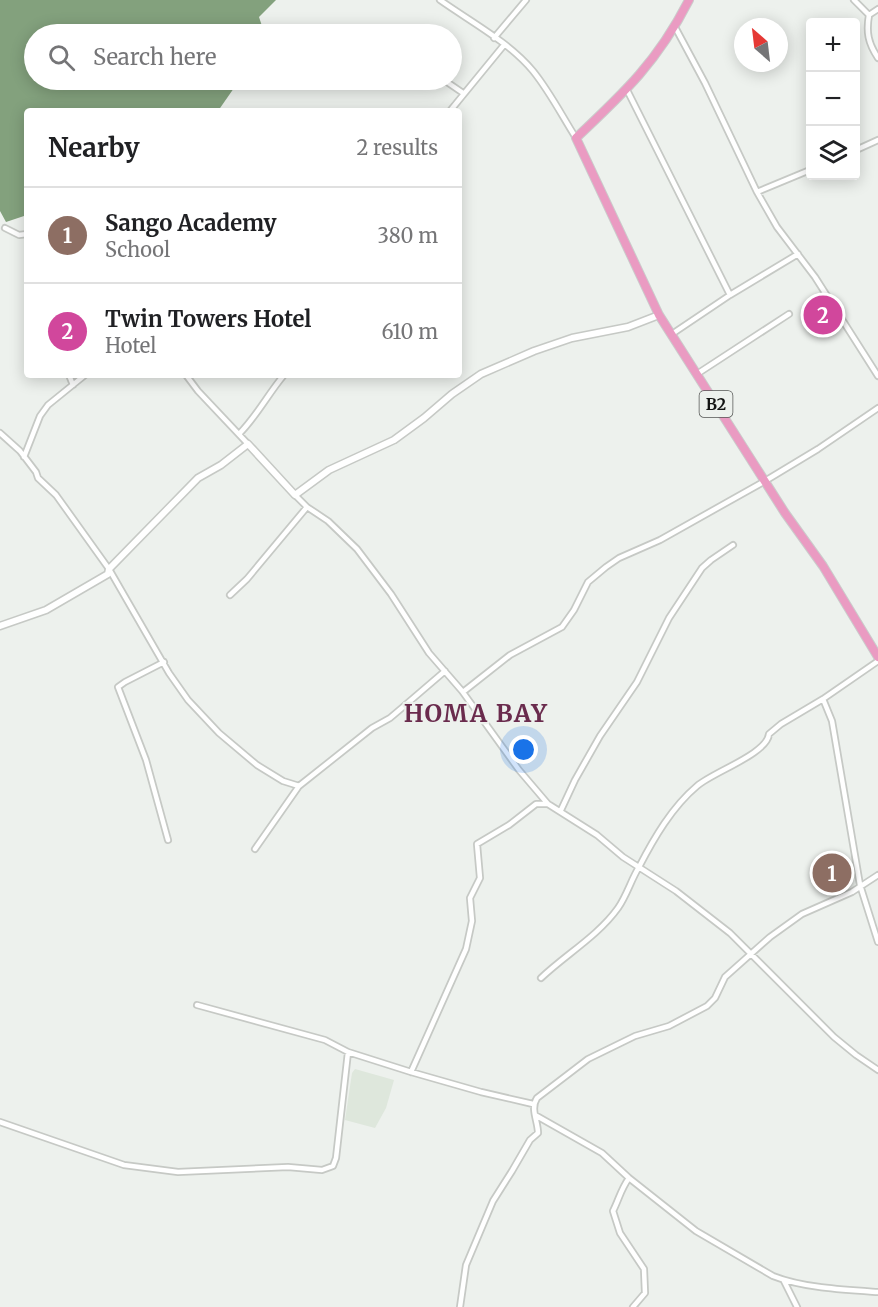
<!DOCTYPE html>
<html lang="en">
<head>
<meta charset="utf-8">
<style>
	body { margin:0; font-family:Merriweather,serif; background:#f2f2f2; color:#202124 }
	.controls { position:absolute; right:18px; top:18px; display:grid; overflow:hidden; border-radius:6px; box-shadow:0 3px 15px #0003 }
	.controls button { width:54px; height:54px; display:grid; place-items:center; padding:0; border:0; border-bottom:2px solid #e0e0e0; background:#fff; color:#202124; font:30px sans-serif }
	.compass { position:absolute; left:734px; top:18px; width:54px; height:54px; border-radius:50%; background:#fff; box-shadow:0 3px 15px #0003; rotate:332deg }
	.you { position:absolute; left:524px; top:750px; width:21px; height:21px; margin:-15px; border:4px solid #fff; border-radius:50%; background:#1a73e8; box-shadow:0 0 0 9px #1a73e833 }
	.badge { display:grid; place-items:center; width:39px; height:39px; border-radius:50%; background:#7c3aed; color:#fff; font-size:20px; font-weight:700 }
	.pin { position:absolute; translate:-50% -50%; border:3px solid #fff; box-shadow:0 2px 6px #0006 }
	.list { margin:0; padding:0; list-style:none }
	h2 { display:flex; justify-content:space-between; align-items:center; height:78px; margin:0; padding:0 24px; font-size:26px }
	h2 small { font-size:20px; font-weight:400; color:#757577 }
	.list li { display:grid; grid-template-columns:39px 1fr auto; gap:18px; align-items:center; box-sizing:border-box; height:96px; padding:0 24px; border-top:2px solid #e0e0e0 }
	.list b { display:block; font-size:22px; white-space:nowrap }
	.list p { margin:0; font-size:20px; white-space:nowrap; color:#757577 }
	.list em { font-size:20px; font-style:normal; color:#757577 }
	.icon { flex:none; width:33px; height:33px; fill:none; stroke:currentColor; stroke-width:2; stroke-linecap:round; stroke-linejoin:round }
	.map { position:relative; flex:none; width:878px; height:1307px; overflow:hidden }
	.search { position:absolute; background:#fff; box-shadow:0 3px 15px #0003; left:24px; top:24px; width:438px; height:66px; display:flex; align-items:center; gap:15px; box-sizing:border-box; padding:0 21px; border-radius:33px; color:#757577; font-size:22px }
	.panel { position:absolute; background:#fff; box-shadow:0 3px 15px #0003; left:24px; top:108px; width:438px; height:270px; border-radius:6px }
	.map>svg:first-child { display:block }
	.built { fill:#dee7dc }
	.water { fill:#83a17d }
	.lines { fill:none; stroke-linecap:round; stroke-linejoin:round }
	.minor-casing { stroke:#c6c9c5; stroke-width:8 }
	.tertiary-casing { stroke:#c6c9c5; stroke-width:9 }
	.trunk-casing { stroke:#cbcbcb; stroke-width:10 }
	.minor { stroke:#fff; stroke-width:4.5 }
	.tertiary { stroke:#fff; stroke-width:6 }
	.trunk { stroke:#ea9bc2; stroke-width:8 }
	.labels { text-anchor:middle; stroke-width:4.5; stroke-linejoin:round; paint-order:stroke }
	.shield { fill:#edf1ed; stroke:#545654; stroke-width:1.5 }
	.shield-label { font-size:16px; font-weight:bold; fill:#131413 }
	.district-label { font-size:24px; font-weight:bold; letter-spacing:1.5px; fill:#6a2b4d; stroke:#edf1ed }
</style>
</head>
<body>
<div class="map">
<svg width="878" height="1307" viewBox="0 0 878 1307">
	<rect width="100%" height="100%" fill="#edf1ed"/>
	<path class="built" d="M355,1069L394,1080L386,1108L375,1128L345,1120L352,1073Z"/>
	<path class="water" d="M0,0H276L259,17L263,29L259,34H34V80L245,81L234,88L218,111H27V215L6,222L0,211Z"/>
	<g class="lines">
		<g class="minor-casing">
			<path id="minor" d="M440,0C471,22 509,42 533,71C550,92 562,116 576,138
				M854,0L869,15
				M878,9L869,15C866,32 868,43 878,58
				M675,27L705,83L757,192L777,227L815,277L878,376
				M494,38L526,0
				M444,80L463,93
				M627,90L730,295
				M450,111L504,45
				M856,150L878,140
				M757,192L810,170
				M5,228L19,235L27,234
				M672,334L730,295L798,254
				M697,374L789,314
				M69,375L73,385
				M186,375L198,391L248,444
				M0,433L20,451L36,472L38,478L56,495L109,569L169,673L188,700L219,733L257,765L283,781L299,786
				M239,434C257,416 268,394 284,375
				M24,457L40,416L48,405L85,375
				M295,495L307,507L328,521L357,549L391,594L429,653L462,691L519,770L548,804L597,835L623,857L676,891L730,933L834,1037L856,1055L878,1070
				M230,595L247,579L307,507
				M164,662L125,682L118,687L146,760L168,840
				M462,691L463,692L510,655L562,627L574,610L588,582L606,567L619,558L660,540L765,481L818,449L878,408
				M823,699L832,721L860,885L878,942
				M561,810L575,780L600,736L637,682L669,618L702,568L711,560L733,545
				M255,849L299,786L372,728L390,718L403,707L445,671
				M541,978C565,955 598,936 618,908C627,895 631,880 639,867C654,838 672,807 697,786C713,772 767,754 769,734L781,724L823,699L878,661
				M197,1005L325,1040L348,1052L411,1072L481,1092L533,1104
				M411,1072L466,949L472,921L470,898L480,878L477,844L509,825L536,804H548
				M535,1115L602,1153L629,1178L696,1231L773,1276C803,1288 846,1290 878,1292
				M0,1122L124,1165L178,1172L288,1167L322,1170L333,1166L336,1158L348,1052
				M629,1178C621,1189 619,1199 613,1211L620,1233L644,1269L645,1293L633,1307
				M784,1281L797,1307
				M460,1307L466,1265L493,1201L512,1171L530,1140L538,1133C538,1121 530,1109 537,1098L588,1059L635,1036L669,1026L707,1006L715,998L725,977L770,937L802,914L852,892L878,875"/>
		</g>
		<g class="tertiary-casing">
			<path id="tertiary" d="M0,626L46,610L108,574L109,569L198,478L221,465L248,444L295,495L329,470L394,440L424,418L452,394L481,374L534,351L572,338L628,327L659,315"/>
		</g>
		<g class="trunk-casing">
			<path id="trunk" d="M689,0C658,61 625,92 576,138L659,315L785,513L823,566L878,657"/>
		</g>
		<use href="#minor" class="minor"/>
		<use href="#tertiary" class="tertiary"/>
		<use href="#trunk" class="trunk"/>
	</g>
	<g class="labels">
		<rect class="shield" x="699.5" y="391" width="33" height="26" rx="4.5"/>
		<g class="shield-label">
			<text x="716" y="410">B2</text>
		</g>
		<g class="district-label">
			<text x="476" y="722">HOMA BAY</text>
		</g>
	</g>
</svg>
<div class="controls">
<button>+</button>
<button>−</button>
<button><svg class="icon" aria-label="layers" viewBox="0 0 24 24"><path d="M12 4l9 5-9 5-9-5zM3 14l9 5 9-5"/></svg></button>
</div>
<svg class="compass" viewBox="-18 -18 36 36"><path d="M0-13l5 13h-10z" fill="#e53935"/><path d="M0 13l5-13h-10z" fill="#757577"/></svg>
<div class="you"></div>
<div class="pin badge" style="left:832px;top:873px;background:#8d6e63">1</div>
<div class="pin badge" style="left:823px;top:315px;background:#d1479c">2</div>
<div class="search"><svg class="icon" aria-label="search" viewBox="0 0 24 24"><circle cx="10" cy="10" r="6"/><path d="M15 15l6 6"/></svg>Search here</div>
<section class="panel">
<h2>Nearby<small>2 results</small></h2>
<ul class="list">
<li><span class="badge" style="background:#8d6e63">1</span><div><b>Sango Academy</b><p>School</p></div><em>380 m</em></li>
<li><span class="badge" style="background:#d1479c">2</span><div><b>Twin Towers Hotel</b><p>Hotel</p></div><em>610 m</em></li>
</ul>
</section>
</div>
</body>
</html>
